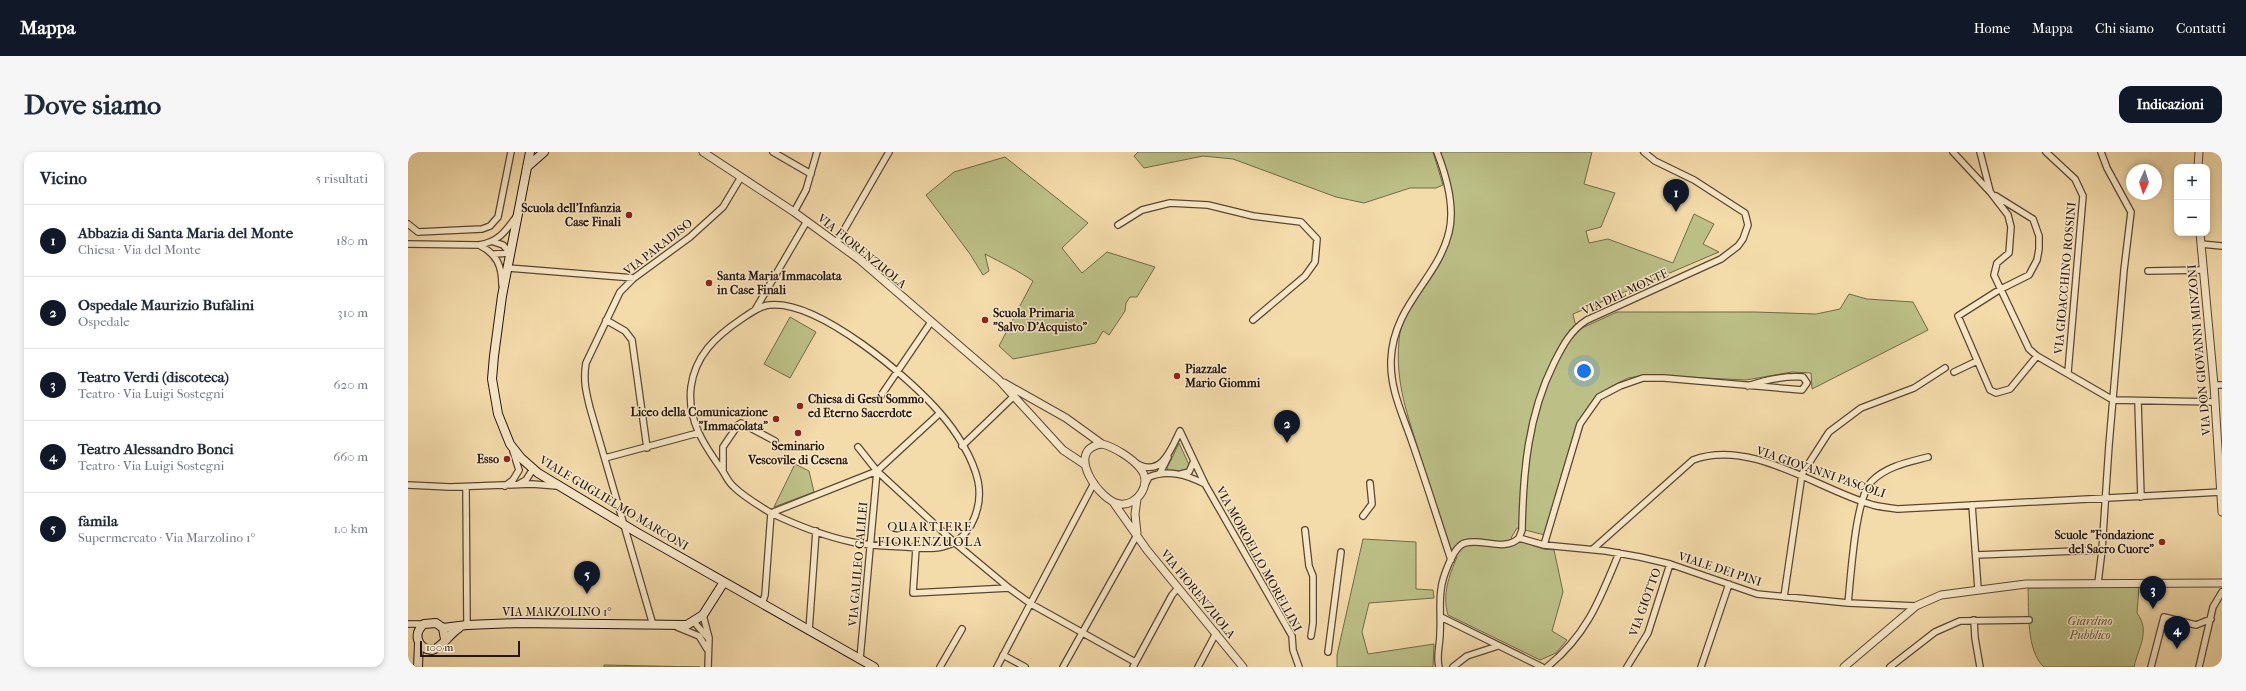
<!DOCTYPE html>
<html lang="it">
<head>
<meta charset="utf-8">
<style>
	body { margin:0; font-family:"IM FELL French Canon",serif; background:#f6f6f7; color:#1f2937 }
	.controls { position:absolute; right:12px; top:12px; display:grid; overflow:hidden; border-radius:8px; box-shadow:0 2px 6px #0003 }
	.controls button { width:36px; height:36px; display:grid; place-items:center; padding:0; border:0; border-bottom:1px solid #e0e1e3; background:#fff; color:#1f2937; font:20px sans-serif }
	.compass { position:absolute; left:1718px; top:12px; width:36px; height:36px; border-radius:50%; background:#fff; box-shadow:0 2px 6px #0003; rotate:184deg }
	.scale { position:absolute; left:12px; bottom:10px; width:100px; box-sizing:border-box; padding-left:4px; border:2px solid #25150d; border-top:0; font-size:11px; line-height:14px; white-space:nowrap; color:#25150d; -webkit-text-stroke:3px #f8e8c8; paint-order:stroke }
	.you { position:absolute; left:1176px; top:219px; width:14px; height:14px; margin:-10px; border:3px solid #fff; border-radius:50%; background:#1a73e8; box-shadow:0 0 0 6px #1a73e833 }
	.badge { display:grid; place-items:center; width:26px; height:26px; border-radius:50%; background:#111827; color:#fff; font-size:13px; font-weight:700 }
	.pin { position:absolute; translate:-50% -33px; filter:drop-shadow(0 1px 2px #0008) }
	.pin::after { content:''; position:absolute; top:21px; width:14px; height:12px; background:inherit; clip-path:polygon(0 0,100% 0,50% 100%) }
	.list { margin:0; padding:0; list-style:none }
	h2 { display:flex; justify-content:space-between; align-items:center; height:52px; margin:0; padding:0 16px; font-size:17px }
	h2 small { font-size:13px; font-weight:400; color:#747a83 }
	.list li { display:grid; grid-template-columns:26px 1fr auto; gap:12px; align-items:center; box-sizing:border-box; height:72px; padding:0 16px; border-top:1px solid #e0e1e3 }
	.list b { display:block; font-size:15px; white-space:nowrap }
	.list p { margin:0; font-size:13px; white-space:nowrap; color:#747a83 }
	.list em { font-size:13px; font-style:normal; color:#747a83 }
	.map { position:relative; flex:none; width:1814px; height:515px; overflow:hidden; border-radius:12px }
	header { display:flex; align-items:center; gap:24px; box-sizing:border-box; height:56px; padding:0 20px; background:#111827; color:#fff }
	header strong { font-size:19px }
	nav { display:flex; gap:22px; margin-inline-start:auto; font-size:14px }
	.intro { display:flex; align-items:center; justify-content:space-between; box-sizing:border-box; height:96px; padding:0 24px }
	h1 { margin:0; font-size:28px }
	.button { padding:10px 18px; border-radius:12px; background:#111827; color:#fff; font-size:14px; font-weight:700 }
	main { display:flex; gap:24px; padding:0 24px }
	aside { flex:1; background:#fff; border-radius:12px; box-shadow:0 2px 6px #0003 }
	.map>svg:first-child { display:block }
	.green { fill:#bcc087; stroke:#706a4a }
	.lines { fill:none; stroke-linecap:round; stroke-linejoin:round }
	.minor-casing { stroke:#594634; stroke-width:8 }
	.tertiary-casing { stroke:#594634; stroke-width:9 }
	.secondary-casing { stroke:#25150d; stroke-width:10 }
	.minor { stroke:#f8e8c8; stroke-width:5.5 }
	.tertiary { stroke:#f8e8c8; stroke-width:7 }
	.secondary { stroke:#f8e8c8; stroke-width:8 }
	.poi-dot { fill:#8f2418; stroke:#f8e8c8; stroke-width:1.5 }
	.labels { text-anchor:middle; stroke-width:3; stroke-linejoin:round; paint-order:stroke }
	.poi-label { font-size:12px; font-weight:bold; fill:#25150d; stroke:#f8e8c8; text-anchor:end }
	.street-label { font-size:12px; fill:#25150d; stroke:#f8e8c8 }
	.park-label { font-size:12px; font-style:italic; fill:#5a5138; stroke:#f8e8c8 }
	.neighbourhood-label { font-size:13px; letter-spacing:1px; fill:#25150d; stroke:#f8e8c8 }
</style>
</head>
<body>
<header>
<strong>Mappa</strong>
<nav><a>Home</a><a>Mappa</a><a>Chi siamo</a><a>Contatti</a></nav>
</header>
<div class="intro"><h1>Dove siamo</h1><a class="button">Indicazioni</a></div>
<main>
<aside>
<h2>Vicino<small>5 risultati</small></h2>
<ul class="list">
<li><span class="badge">1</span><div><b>Abbazia di Santa Maria del Monte</b><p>Chiesa · Via del Monte</p></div><em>180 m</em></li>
<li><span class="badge">2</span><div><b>Ospedale Maurizio Bufalini</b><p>Ospedale</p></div><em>310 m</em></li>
<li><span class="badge">3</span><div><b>Teatro Verdi (discoteca)</b><p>Teatro · Via Luigi Sostegni</p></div><em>620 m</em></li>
<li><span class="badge">4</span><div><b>Teatro Alessandro Bonci</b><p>Teatro · Via Luigi Sostegni</p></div><em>660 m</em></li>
<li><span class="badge">5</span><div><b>famila</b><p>Supermercato · Via Marzolino 1°</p></div><em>1.0 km</em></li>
</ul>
</aside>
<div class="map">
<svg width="1814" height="515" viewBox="0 0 1814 515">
	<rect width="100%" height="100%" fill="#f4dbaa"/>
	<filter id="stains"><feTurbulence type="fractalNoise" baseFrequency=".005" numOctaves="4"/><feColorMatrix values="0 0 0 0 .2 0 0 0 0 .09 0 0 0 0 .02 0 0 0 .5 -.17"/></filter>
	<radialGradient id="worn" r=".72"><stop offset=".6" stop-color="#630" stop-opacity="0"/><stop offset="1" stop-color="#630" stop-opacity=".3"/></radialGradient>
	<path class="green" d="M730,0H1025L1035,33L1028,36H1002L956,51L928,45L825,7L795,4L736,16L726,4Z
		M1031,0H1184L1176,32L1207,41L1193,75L1178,79L1181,91L1200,87L1265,111L1286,62L1306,72L1295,92L1311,100L1165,162L1167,171L1174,176L1209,160H1347L1408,162L1432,157L1441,142L1459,147L1505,150L1520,178L1404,237L1403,221L1384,220L1338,228L1237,223L1220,226L1202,235L1187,246L1170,272L1137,383L1109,376L1103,386L1135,397L1146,398L1155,440L1144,479L1159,488L1148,501L1132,508L1040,463C1034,442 1041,424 1049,405L1043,401C1033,369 1023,337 1013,306C1000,264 987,232 991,188C992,172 1003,154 1012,141C1051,78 1052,71 1031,0Z
		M597,5L680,71L654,96L674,121L699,100L747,115L729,145H722L718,151L717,159L701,183L695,179L688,191L605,207L591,194L625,129C609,118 594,111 577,102L581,119L575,123L562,102L518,43L546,20Z
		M382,165L408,180L382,226L356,212Z
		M771,291L782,315L777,319L760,318L759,316Z
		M387,312L401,319L406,340L366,355Z
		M955,387L1008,390V437L1025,438L1026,446L961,451L954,480L960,502L1026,492L1025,515H929V503Z
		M1731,435L1729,461C1743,480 1730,496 1726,515H1636C1618,499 1621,458 1620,436Z
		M196,513L292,515H196Z"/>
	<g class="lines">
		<g class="minor-casing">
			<path id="minor" d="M365,0L403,22
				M1029,0C1038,23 1047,55 1041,80C1030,127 985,153 983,208C982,237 994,261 1003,287C1017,327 1030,368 1043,408
				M1545,0L1583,41L1600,63L1603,75L1601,101L1589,111L1586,123L1621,197L1629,204L1705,248L1807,250
				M1572,0L1582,39
				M1638,0L1667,27L1675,44L1660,220
				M1588,44L1625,67L1631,84V97L1629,108L1621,123L1591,138L1550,164L1582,238L1588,241L1602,237L1629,204
				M386,60L398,38L409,0
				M0,72L10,80L74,77L82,74L90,65L103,0
				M710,73L734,58L762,51L800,53L845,64L893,70L909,87L907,110L897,124L845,168
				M429,90L481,0
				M0,92L71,93C90,90 97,80 108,65
				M1793,92L1814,94
				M71,93C89,102 94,114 94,133
				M86,102L102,101L95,93L86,90
				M100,116L226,126
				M1740,119L1795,118
				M347,158L399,69
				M198,168L217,179L224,188L239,296
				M1546,220L1569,209
				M1806,233H1814
				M470,248L523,170
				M1730,250L1733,345
				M772,279L797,332L884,484L885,498L891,515
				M554,294L606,244
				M450,295L469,319L547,391L601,436L623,452L727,510
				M197,306L290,281
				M729,312C754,325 763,297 772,279
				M315,319V295L330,273L333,271L367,289
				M752,321L760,305
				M773,322L781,320L785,311
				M111,332L118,328L125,317
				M0,333L42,335L124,332L149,334
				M737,333L741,325C760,317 779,323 797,332
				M97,334L105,328L111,318L105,299
				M58,335L59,473
				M1564,353L1570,437
				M955,364L964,352L962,331
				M897,378L901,414L905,424V471L903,484
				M1111,386L1136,393L1198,399L1232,405L1262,412L1349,442L1440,451L1508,454
				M1136,393L1172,272L1191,245L1212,234L1235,226H1256L1394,238L1399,231L1395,225C1375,224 1359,227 1340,234
				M508,396L505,441L601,436
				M1185,397L1285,308C1343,286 1411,338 1465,353C1473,355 1482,356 1490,357L1813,340
				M1568,403L1694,398
				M1690,431L1694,398L1701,293L1716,118L1723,60L1699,16L1693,0
				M1376,445L1394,322L1421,280L1453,256L1506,236L1537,216
				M1440,451C1443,425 1447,345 1464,329C1479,314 1501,310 1520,305
				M354,452L357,443L363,361C388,373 416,384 444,390C462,394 480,394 498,395C524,398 548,399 563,373C570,360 573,344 570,329C565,306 548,279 532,261C502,226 410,147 361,153C351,154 341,162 332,168C307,185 287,204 283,235C279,268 296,293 314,318C318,324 320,330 326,335C336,345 350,353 363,361L469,319L532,261
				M295,463L301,486L300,515
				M1033,465L1134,515
				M1566,468L1567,486L1572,515
				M286,470L300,486
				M0,472H16
				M245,473L182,256C178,240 175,228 178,211L212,140L226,126L282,85L315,55L333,25
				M269,475L291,484L299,497
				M401,479L408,379
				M920,500L933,400
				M595,503L617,515
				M452,507L469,319
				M532,515L554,477
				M589,515L686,331
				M655,515L729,383
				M725,515L764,443L770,436
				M790,515L808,481
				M1031,515C1028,504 1032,493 1032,482C1033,467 1031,452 1033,438C1034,427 1045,394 1057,391C1074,386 1097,400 1111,386L1114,378C1115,320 1120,263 1146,211C1155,193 1163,178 1179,168L1313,107L1330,94L1335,87L1340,73L1337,61L1286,28L1247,9L1236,0
				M1045,515L1059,504L1090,494
				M1139,515C1179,483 1192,447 1211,401
				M1219,515L1240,481L1262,412
				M1293,515L1321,432
				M1482,515L1527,480L1552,469L1621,468
				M1743,515L1756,465L1788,473L1803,467
				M1791,515L1805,455L1814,440"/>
		</g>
		<g class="tertiary-casing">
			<path id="tertiary" d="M295,0L386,60L452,108L591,228L655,298L676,312
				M1790,15L1791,0
				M1792,81L1806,233L1814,360
				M596,231L658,266L694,292
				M694,292C706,295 724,306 732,316C745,331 730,354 712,352C692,350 655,297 694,292Z
				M729,347L727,362L729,381
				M705,350L739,398L835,515
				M1436,515L1508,454L1533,443L1618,432L1814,431"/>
		</g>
		<g class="secondary-casing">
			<path id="secondary" d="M122,0L94,144L86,204L84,227L90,262L102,292L113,306L130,321L228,380L466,515
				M119,15L136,0
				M35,476L59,473L111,471L279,473L295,463L316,430
				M37,487L35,476L28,471L16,472C4,482 10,497 24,498C34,496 40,483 51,476
				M10,515L11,491"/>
		</g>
		<use href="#minor" class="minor"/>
		<use href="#tertiary" class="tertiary"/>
		<use href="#secondary" class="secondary"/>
	</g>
	<g class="poi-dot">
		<circle cx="221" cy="63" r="4"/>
		<circle cx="301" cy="131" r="4"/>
		<circle cx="577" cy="168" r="4"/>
		<circle cx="769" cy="224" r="4"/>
		<circle cx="392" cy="254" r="4"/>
		<circle cx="368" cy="267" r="4"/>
		<circle cx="390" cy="281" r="4"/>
		<circle cx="99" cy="307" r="4"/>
		<circle cx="1754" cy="390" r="4"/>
	</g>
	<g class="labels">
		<g class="poi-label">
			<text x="213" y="60">Scuola dell'Infanzia<tspan x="213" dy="14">Case Finali</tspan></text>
			<text x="309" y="128" text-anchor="start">Santa Maria Immacolata<tspan x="309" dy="14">in Case Finali</tspan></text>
			<text x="585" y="165" text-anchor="start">Scuola Primaria<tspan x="585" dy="14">"Salvo D'Acquisto"</tspan></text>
			<text x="777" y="221" text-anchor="start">Piazzale<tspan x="777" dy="14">Mario Giommi</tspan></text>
			<text x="400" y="251" text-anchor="start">Chiesa di Gesù Sommo<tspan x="400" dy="14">ed Eterno Sacerdote</tspan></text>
			<text x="360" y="264">Liceo della Comunicazione<tspan x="360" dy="14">"Immacolata"</tspan></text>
			<text x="390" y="298" text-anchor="middle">Seminario<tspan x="390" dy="14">Vescovile di Cesena</tspan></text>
			<text x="91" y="311">Esso</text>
			<text x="1746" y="387">Scuole "Fondazione<tspan x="1746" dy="14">del Sacro Cuore"</tspan></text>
		</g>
		<g class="street-label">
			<text transform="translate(250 95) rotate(-38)" y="4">VIA PARADISO</text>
			<text transform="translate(454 99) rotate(39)" y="4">VIA FIORENZUOLA</text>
			<text transform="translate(1657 126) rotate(-85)" y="4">VIA GIOACCHINO ROSSINI</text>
			<text transform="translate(1217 140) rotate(-25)" y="4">VIA DEL MONTE</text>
			<text transform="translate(1791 198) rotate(-95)" y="4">VIA DON GIOVANNI MINZONI</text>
			<text transform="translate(1413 320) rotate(19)" y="4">VIA GIOVANNI PASCOLI</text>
			<text transform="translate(206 351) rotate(31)" y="4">VIALE GUGLIELMO MARCONI</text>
			<text transform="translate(851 407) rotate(61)" y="4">VIA MOROELLO MORELLINI</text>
			<text transform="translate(450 412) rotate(-85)" y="4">VIA GALILEO GALILEI</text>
			<text transform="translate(1312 417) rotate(18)" y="4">VIALE DEI PINI</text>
			<text transform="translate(790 442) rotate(51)" y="4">VIA FIORENZUOLA</text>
			<text transform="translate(1237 450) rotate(-70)" y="4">VIA GIOTTO</text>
			<text x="149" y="464">VIA MARZOLINO 1°</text>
		</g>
		<g class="park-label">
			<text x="1682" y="473">Giardino<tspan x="1682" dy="14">Pubblico</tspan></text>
		</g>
		<g class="neighbourhood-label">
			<text x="522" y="379">QUARTIERE<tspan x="522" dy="15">FIORENZUOLA</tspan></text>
		</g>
	</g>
	<rect width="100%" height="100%" filter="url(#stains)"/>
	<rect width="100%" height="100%" fill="url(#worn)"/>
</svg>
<div class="controls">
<button>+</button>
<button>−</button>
</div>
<svg class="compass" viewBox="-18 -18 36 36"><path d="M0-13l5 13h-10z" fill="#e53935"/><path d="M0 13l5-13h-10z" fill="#747a83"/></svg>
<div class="scale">100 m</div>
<div class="you"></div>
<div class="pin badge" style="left:1268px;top:60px">1</div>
<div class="pin badge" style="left:879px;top:291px">2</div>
<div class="pin badge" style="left:1745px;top:457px">3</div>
<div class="pin badge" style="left:1769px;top:497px">4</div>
<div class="pin badge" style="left:179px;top:442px">5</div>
</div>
</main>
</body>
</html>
